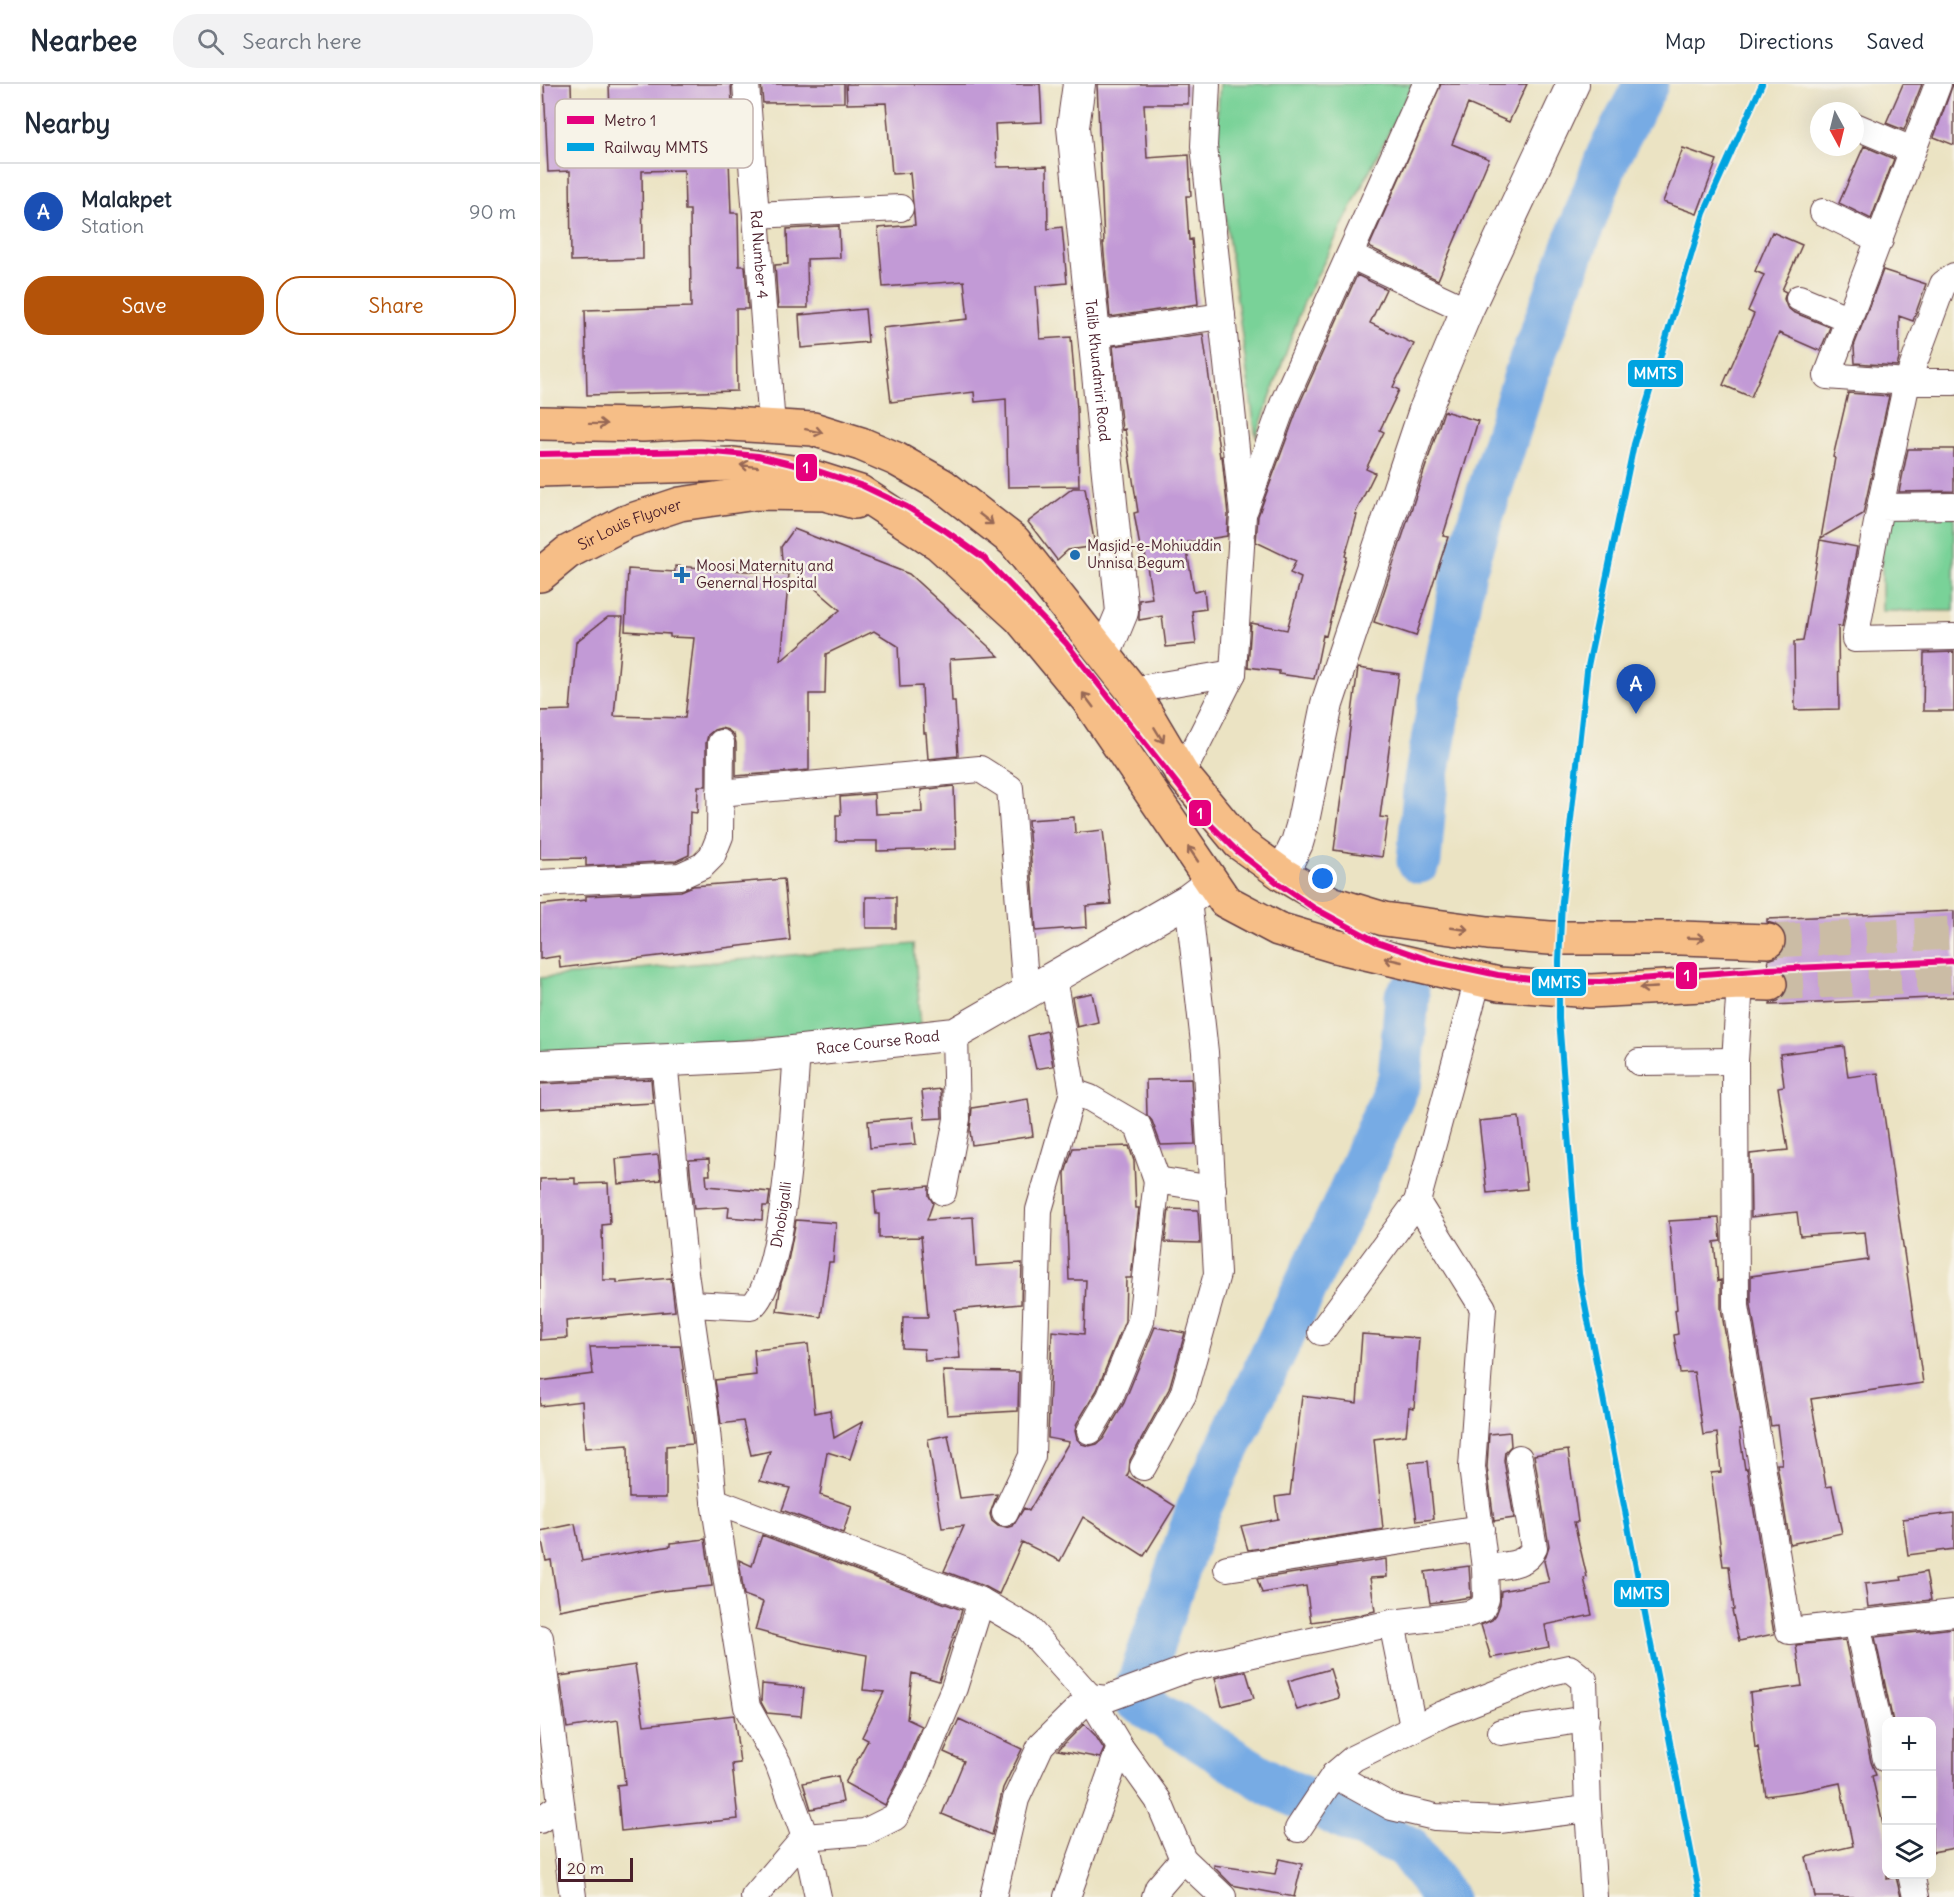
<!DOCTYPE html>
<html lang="en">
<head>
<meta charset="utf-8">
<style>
	body { margin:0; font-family:Delius,sans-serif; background:#f2f2f3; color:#1f2937 }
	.controls { position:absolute; right:18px; bottom:18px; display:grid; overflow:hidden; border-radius:12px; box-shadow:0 6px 24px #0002 }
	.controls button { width:54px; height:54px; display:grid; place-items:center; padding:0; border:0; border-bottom:2px solid #e0e1e3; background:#fff; color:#1f2937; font:30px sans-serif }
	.compass { position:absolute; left:1270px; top:18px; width:54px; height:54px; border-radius:50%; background:#fff; box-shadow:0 6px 24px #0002; rotate:173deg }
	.scale { position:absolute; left:18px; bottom:15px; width:75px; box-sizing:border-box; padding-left:6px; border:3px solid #4a1f2b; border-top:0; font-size:16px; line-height:21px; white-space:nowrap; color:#4a1f2b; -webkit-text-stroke:4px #f7f3e8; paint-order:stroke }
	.you { position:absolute; left:783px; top:795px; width:21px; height:21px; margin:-15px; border:4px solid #fff; border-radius:50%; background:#1a73e8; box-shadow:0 0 0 9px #1a73e833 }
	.badge { display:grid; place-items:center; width:39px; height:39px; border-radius:50%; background:#b45309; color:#fff; font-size:20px; font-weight:700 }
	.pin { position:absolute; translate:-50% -50px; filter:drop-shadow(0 2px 3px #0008) }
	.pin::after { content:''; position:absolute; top:32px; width:21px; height:18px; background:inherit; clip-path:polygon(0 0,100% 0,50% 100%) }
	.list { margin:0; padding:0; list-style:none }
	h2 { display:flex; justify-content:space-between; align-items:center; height:78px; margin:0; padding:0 24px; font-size:26px }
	h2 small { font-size:20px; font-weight:400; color:#747a83 }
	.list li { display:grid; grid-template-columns:39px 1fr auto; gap:18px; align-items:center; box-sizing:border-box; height:96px; padding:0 24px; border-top:2px solid #e0e1e3 }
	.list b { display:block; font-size:22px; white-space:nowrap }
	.list p { margin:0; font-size:20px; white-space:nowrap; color:#747a83 }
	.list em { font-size:20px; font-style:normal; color:#747a83 }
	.actions { display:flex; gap:12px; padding:18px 24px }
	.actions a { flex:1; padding:14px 0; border:2px solid #b45309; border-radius:24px; text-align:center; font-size:21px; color:#b45309 }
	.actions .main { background:#b45309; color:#fff }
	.icon { flex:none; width:33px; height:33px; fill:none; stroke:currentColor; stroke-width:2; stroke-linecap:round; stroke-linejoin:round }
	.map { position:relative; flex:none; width:1414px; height:1813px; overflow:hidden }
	header { display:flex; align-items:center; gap:36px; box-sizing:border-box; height:84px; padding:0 30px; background:#fff; border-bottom:2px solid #e0e1e3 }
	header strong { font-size:28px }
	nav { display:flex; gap:33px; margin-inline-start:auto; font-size:21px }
	.search { width:420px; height:54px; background:#f2f2f3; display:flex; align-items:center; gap:15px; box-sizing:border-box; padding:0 21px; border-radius:24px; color:#747a83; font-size:22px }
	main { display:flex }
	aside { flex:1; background:#fff }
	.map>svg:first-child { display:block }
	.green { fill:#79d298; stroke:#627862; stroke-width:1.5 }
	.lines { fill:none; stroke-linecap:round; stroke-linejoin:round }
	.river { stroke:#77abe4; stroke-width:45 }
	.building { fill:#c29ad6 }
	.trunk-tunnel { stroke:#cbbca5; stroke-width:33; stroke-dasharray:33 16; stroke-linecap:butt }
	.minor-casing { stroke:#623c42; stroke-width:28 }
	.tertiary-casing { stroke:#623c42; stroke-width:34 }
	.primary-casing { stroke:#623c42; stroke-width:36 }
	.trunk-casing { stroke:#623c42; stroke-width:36 }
	.minor { stroke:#fff; stroke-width:26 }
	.tertiary { stroke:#fff; stroke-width:32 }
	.primary { stroke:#f6be87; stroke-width:33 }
	.trunk { stroke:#f6be87; stroke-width:33 }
	.rail-1-casing { stroke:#f7f3e8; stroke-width:10 }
	.rail-1 { stroke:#00a3e0; stroke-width:6 }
	.metro-1-casing { stroke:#f7f3e8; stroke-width:10 }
	.metro-1 { stroke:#e5007d; stroke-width:6 }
	.oneway { stroke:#976754 }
	.poi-dot { fill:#1f6fb2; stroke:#f7f3e8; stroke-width:2 }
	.labels { text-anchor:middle; stroke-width:5; stroke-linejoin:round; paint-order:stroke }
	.street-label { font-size:15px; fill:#4a1f2b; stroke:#f7f3e8 }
	.poi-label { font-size:15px; fill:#4a1f2b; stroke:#f7f3e8; text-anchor:start }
	.key { fill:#f7f3e8; stroke:#c3b3af; stroke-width:1.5 }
	.key-label { font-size:16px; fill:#4a1f2b }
	.line-badge { stroke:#f7f3e8; stroke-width:2 }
	.badge-label { font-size:16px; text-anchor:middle; font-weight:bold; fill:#fff }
</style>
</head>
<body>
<header>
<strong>Nearbee</strong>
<div class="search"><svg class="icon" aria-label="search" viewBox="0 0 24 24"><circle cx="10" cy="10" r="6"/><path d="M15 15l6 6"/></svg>Search here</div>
<nav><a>Map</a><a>Directions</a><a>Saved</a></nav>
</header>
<main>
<aside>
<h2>Nearby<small></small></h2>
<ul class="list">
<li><span class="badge" style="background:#1a4fb4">A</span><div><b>Malakpet</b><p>Station</p></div><em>90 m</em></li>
</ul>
<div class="actions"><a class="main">Save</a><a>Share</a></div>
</aside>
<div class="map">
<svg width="1414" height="1813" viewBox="0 0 1414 1813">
	<rect width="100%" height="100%" fill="#f7f3e8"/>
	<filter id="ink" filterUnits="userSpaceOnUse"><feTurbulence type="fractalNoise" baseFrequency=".0167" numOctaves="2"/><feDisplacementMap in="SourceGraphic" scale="12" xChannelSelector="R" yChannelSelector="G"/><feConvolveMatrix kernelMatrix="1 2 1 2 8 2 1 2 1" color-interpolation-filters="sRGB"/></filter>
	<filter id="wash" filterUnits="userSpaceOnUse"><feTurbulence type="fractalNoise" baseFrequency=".008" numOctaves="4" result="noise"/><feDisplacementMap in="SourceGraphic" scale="24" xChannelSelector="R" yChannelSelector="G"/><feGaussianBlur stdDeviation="1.35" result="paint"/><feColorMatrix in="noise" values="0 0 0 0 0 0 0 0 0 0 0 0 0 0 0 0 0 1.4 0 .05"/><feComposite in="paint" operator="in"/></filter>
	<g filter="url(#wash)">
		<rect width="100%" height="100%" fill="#ebe3c3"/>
		<path class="green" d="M680,0H873L764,218L716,353L675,57Z
			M1342,428L1414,430V527H1342Z
			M374,860L381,943L0,977V894Z"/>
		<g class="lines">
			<path class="river" d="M879,777L886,696L924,487L987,288L1069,70L1106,0
				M867,912L860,995L802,1127L658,1426L594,1614L730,1699L867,1763L904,1813"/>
		</g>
		<g id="blocks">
			<path class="building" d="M4,0H31L32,29L70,28L69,0H191L192,20H187L191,129H198L199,182H205L208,225H196L197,307L47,311L45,226L151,223L150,126H145L144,86L102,87L103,175L31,177L30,87L8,88Z
				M221,0H304V18L223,19Z
				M306,0H500L502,38L455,40L457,83L507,82L508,145L522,143L527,199L496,202L500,255L531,253L537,325L539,402L468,403L466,315L435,318L434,308L351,318L342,244L428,235L424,197L343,203L338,144L375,141L370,89L352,90L346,19L307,20Z
				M557,0H648V20H604L607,74L649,71L651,112H646L649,156L652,155L658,220L570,233L563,159H564Z
				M901,0H987L969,38L928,20L912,60L949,75L898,196L829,163Z
				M1363,0H1382L1364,46L1346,39Z
				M1413,0H1414V61L1394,53Z
				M1324,62L1354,75L1331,135L1299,119Z
				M1143,64L1177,76L1157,130L1123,118Z
				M299,142L300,174L267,175L268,224H238L235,181L248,180L247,145Z
				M1232,148L1262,161L1242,206L1246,208L1244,215L1247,223L1253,228L1290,243L1280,267L1239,249L1211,313L1183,301L1214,230L1208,227L1224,191L1215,187Z
				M1343,186L1386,200L1373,237L1359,232V275L1357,282L1315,279L1314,262Z
				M817,191L846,205L830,239L874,260L853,303L859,306L840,346L844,348L826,385L835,389L815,430L817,431L805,472L806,473L786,552L783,551L774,595L739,590V587L708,583L711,539L747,546L761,494L750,489L756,477L716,458L718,432L759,321Z
				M325,225L328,258L261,264L259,231Z
				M663,250L680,373L682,372L688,431L687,452L648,458L649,462H646L654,508L664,506L666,525L652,527L656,560L626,563L622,532L599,536V516L612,514L605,469H601L594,429L598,428L585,345L582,346L573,262Z
				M1308,309L1349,312L1323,430L1281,454L1295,374L1293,373Z
				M904,327L938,337L903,452L908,453L876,552L834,538Z
				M1368,365H1414V407L1359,408Z
				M533,404H545L555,462L528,466L517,476L488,438Z
				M254,445L369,490L459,572L410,575L412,617H415L418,672L388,675L386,649H384L382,602L360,603L358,562L334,547L286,570L285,610H269V686L196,692V659L194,651L188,646L181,644L174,646L168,651L166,659V702H158L157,729L150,728L149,771L136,777L46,782V774L0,775V627L30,626L36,558L68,533H83L74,632L145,634L154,554L130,553V550L85,547L88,485L135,488V482L249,490L241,577L300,526L242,476L241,463Z
				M1280,456L1317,463L1302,543L1298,542L1299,625L1255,626L1254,558L1263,557Z
				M1414,568V627H1383L1384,569Z
				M818,584L859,590L840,733L848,734L842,773L794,766Z
				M414,702L416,765L337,767V757H296V731H301L300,713L334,710L335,730L382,728L381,706Z
				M534,733L535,749L563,746L571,820L546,822L547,843L496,847L488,736Z
				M244,795L250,856L20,884L19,872L0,875V821L46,816V812L141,807L153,802Z
				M326,813H356V844H326Z
				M1414,827V913L1230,921V919L1238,917L1246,910L1249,900L1247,892L1240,884L1229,881L1228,876L1237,873L1244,866L1247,857L1245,849L1237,841L1227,838V835Z
				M552,909L558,938L537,943L532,913Z
				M507,947L513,982L496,985L488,952Z
				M1304,962L1308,993L1338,989L1383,1299L1271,1315L1286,1403L1292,1402L1302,1449L1250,1460L1237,1380H1242L1237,1341L1231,1342L1211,1221V1192L1328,1176L1325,1148L1260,1152L1257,1128L1211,1133L1210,1070L1248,1066L1238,1003L1244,1002L1240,970Z
				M111,995L113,1019L0,1025V1000Z
				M651,995L655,1060L621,1061L612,1037L607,1031L606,996Z
				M401,1005L402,1034L385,1035L382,1007Z
				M488,1015L493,1052L432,1061L430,1047L432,1024Z
				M373,1033L376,1060L330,1064L328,1037Z
				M979,1033L987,1105L947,1109L939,1037Z
				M589,1062L594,1077L596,1124H599L591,1194H586L585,1237L557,1306L537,1339L535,1347L537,1355L542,1360L549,1362L557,1360L563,1355L584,1319L615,1243L645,1249L629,1305L590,1376L589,1387L587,1392L635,1422L604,1472L543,1433L520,1477L482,1458L459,1510L446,1503L404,1487L424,1442L402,1444L388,1355L408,1351L420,1414L457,1410L450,1430L452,1437L458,1442L466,1444L473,1442L484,1424L489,1427L529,1358L508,1354L512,1247L544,1250L546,1196H529L525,1089L533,1064Z
				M118,1071L121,1096L78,1100L76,1075Z
				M169,1075L170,1091H166L167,1102L230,1108L228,1122H223L222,1136L188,1133L189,1123L154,1125L149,1076Z
				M35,1094V1100L68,1099L70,1140L62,1141L63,1196H77V1199L131,1194L135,1227L26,1237L27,1254L0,1256V1095Z
				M389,1102V1112L393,1119L387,1136L433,1133L436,1182L482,1179L481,1220L415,1226L420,1274L385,1277L384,1265L362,1264L363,1233H388L381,1151V1153L339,1154V1130H336L334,1107Z
				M629,1125L658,1126L660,1159L625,1158Z
				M1179,1134L1181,1157L1174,1158L1178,1197L1181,1196V1224L1201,1346H1199L1205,1385L1207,1384L1234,1550L1199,1557L1192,1526H1194L1189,1482H1183L1171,1389L1181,1388L1177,1349L1163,1351L1154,1288L1140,1289L1134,1251L1138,1250L1135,1226L1137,1225L1129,1137Z
				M256,1136L296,1139L293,1178H289L281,1233L237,1227L241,1199L247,1182Z
				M822,1250L879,1254L874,1324L869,1323L866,1351L834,1355L843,1445L708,1466L701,1442L738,1435L735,1413L750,1411L762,1312L817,1319Z
				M268,1260L275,1329L290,1326L294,1354L322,1338L310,1375L287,1368L280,1411L312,1422L303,1449L242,1426L250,1404L220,1397L230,1367L211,1371L203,1337L181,1340L175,1296L216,1291L214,1266Z
				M140,1262L153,1360L126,1362V1414H89L88,1361L45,1364L42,1317L0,1322V1297L53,1290L50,1263Z
				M403,1287L479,1288L478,1327L407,1331Z
				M970,1348L971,1362L965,1368L964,1376L974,1434L954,1437L947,1383L949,1350Z
				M1028,1366L1038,1438H1034L1047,1493L1044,1494L1052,1531L1005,1541L1009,1563L951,1574L941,1541L952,1536L956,1531L960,1520L961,1507L1009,1498L1004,1477L1009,1462L994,1371Z
				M888,1377L894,1435L877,1437L869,1379Z
				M1414,1429V1465L1368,1471L1363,1435Z
				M35,1440L42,1477L131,1462V1459L165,1455L172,1502L121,1507L19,1526L11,1476L6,1477L0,1447Z
				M222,1451L422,1526L399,1597L372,1589L367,1635L382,1642L363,1686L345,1721L305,1699L328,1656L322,1653L344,1608L323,1606L327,1571L263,1559L215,1546L223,1518L204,1511L199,1476L212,1482Z
				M846,1475L847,1493L830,1494L835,1527L814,1532L771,1538L766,1502L722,1509L717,1495Z
				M929,1482L931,1513L890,1519L885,1488Z
				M1386,1488L1391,1516L1328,1523L1325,1500L1362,1496L1361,1493Z
				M1414,1544V1764L1392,1768V1638H1353L1335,1553Z
				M1305,1556L1331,1678L1336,1691L1332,1692L1347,1758V1795L1356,1793L1361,1813H1275L1266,1773L1313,1762L1300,1699L1262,1707L1226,1712L1218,1663L1215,1664L1210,1609L1262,1602L1256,1561Z
				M95,1581L104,1641L194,1631L200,1679L192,1680L198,1735L81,1747L77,1701L85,1700L78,1636L27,1644L20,1592Z
				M790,1585L799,1614L757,1626L748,1597Z
				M706,1587L714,1614L682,1622L675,1594Z
				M222,1600L264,1604L261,1632L227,1629L221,1618Z
				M419,1635L482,1665L463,1704L452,1751L402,1730L424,1677L404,1668Z
				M544,1640L555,1651L564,1665L560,1674L518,1666Z
				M298,1692L303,1718L271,1725L263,1699Z
				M739,1775L762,1780L754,1813L692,1801L674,1783V1781L735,1790Z"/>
		</g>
	</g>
	<g filter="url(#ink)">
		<use href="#blocks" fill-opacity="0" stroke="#623c42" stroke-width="1.5"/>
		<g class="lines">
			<path class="trunk-tunnel" d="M1228,857L1414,849
				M1230,900L1414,892"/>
			<g class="minor-casing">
				<g id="minor">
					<path id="s1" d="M206,0L232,342"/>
					<path d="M1398,0L1287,292L1367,298H1414"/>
					<path d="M1315,42L1372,66"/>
					<path d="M1283,128L1340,156"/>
					<path d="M216,131L360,124"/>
					<path d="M810,171L927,226"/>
					<path d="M1259,214L1309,235"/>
					<path d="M554,250L682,232"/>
					<path d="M1414,422L1340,423L1315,555L1414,553"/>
					<path d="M1340,423L1367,298L1403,200L1414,192"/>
					<path d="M705,425L745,315L886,0"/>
					<path d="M592,606L693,589"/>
					<path d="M642,690L693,589L703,431L664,62L667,0"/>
					<path d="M180,709L440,685L470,704L486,910"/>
					<path d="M0,799L140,792L162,782L172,772L180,752L181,659"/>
					<path d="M513,894L533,1008L550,1014L598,1042L617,1096"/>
					<path d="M1200,899L1195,977L1196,1222L1249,1547L1414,1529"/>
					<path d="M124,976L145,1189L165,1328L174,1417L207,1623L238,1679L265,1753L278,1813"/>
					<path d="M1099,978L1195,977"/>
					<path d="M403,1108L417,1035L415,950"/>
					<path id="s2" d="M150,1220L211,1223C246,1196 253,1016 257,967"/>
					<path d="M781,1248L877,1118"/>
					<path d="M550,1347L570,1313L601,1237L617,1096L673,1105"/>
					<path d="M603,1383L643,1311L677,1190L665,968L648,816"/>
					<path d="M174,1417L441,1517L488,1544L550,1613L580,1663L618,1716L643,1775L683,1813"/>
					<path d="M465,1429L492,1372L499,1126L533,1008"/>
					<path d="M687,1484L941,1445"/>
					<path d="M945,1484C963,1481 986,1483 994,1464L979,1374"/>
					<path d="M852,1539L873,1643"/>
					<path d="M1317,1539L1346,1675"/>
					<path d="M0,1554L33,1813"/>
					<path d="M961,1648L1046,1635"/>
					<path d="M794,1691L852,1723L895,1733L959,1736L1048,1725"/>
					<path d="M0,1736L21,1721"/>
					<path d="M758,1745L794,1691L814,1674L903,1630L1011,1588L1029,1584L1044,1596L1048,1725L1054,1813"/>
					<path d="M1371,1790L1376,1813"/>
					<path d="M214,1813L265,1753L325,1748L355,1733L377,1692L414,1604L441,1517"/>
					<path d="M453,1813L476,1715L501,1661L550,1613L566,1615L650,1584L852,1539L928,1530L942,1525L946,1515L945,1484L932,1383L943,1224L877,1118L938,895"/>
					<path d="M527,1813L580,1663"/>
					<path d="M615,1813L618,1804L643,1775"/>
				</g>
			</g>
			<g class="tertiary-casing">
				<g id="tertiary">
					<path id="s3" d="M539,0L533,43L582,528L565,569"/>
					<path d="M742,790L757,759L762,742L787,620L885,326L927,226L1033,0"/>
					<path id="s4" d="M0,982L216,972L415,950L648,816L672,798"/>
				</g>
			</g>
			<g class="primary-casing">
				<g id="primary">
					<path id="s5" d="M0,491L28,468L86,438L140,420L216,409L285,410L315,418"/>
				</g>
			</g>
			<g class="trunk-casing">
				<path id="trunk" d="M0,339L103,341L157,338L273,345L321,360L356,375L402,401L474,457L592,606L642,690L699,759L742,790L791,819L844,835L948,849L1010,854H1141L1228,857
					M0,386L194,380L260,389L320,408L399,460L480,534L548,616L685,817L738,845L795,862L959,900L1050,907L1200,899L1230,900"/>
			</g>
			<use href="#minor" class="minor"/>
			<use href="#tertiary" class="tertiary"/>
			<use href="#primary" class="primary"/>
			<use href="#trunk" class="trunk"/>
			<g class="rail-1-casing">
				<path id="rail-1" d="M1160,1813L1039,1190L1019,935V877L1022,818L1047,587L1094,360L1164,129L1222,0"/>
			</g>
			<use href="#rail-1" class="rail-1"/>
			<g class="metro-1-casing">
				<path id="metro-1" d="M0,370L163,367L218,372L272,385L323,402L367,423L406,447L444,474L526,559L664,734L697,767L739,800L774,824L837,858L892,877L958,891L1007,897L1060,898L1229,885L1414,877"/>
			</g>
			<use href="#metro-1" class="metro-1"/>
		</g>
		<defs><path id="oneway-shaft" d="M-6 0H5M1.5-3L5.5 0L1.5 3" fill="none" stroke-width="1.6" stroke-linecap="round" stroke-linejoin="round" transform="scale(1.5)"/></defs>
		<g class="oneway">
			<use href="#oneway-shaft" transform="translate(58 340) rotate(1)"/>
			<use href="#oneway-shaft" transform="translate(274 347) rotate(12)"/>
			<use href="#oneway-shaft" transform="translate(209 382) rotate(-173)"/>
			<use href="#oneway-shaft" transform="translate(446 435) rotate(38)"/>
			<use href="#oneway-shaft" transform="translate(548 616) rotate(-127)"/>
			<use href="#oneway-shaft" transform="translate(619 651) rotate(59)"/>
			<use href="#oneway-shaft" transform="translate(653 770) rotate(-124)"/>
			<use href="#oneway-shaft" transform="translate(920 845) rotate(8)"/>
			<use href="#oneway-shaft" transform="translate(1156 854) rotate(2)"/>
			<use href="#oneway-shaft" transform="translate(853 876) rotate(-167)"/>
			<use href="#oneway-shaft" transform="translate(1108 904) rotate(177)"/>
		</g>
	</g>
	<g class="poi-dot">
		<circle cx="535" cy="471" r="6"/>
		<path d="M139 482h6v6h6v6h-6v6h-6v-6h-6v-6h6z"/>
	</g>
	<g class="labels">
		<g class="street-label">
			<text dy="5" stroke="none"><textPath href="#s1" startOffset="171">Rd Number 4</textPath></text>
			<text dy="5" stroke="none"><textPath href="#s3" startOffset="288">Talib Khundmiri Road</textPath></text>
			<text dy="5" stroke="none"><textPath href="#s5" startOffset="104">Sir Louis Flyover</textPath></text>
			<text dy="5" stroke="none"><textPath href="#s4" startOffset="339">Race Course Road</textPath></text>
			<text dy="5" stroke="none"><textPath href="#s2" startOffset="160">Dhobigalli</textPath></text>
		</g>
		<g class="poi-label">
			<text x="547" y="467">Masjid-e-Mohiuddin<tspan x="547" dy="17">Unnisa Begum</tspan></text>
			<text x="156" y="487">Moosi Maternity and<tspan x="156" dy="17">Genernal Hospital</tspan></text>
		</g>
	</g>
	<rect x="15" y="15" width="198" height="69" rx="9" class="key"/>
	<rect x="27" y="32" width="27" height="8" fill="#e5007d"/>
	<rect x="27" y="59" width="27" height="8" fill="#00a3e0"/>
	<g class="key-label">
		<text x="64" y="42">Metro 1</text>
		<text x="64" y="69">Railway MMTS</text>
	</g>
	<g class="line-badge">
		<rect x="1087" y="275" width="57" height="29" rx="6" fill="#00a3e0"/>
		<rect x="255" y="369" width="23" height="29" rx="6" fill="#e5007d"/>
		<rect x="648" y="715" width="24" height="28" rx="6" fill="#e5007d"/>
		<rect x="1135" y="877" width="23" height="29" rx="6" fill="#e5007d"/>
		<rect x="991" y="884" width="56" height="29" rx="6" fill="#00a3e0"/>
		<rect x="1073" y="1495" width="57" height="29" rx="6" fill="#00a3e0"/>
	</g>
	<g class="badge-label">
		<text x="1115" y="295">MMTS</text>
		<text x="266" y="389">1</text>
		<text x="660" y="735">1</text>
		<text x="1147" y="897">1</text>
		<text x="1019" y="904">MMTS</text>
		<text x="1101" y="1515">MMTS</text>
	</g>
</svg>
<div class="controls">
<button>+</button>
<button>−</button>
<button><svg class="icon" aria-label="layers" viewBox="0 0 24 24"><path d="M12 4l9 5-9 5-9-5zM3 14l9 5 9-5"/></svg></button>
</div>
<svg class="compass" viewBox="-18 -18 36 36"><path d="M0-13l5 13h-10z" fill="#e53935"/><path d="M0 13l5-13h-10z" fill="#747a83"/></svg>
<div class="scale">20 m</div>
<div class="you"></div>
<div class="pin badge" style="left:1096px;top:630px;background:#1a4fb4">A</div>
</div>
</main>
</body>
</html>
